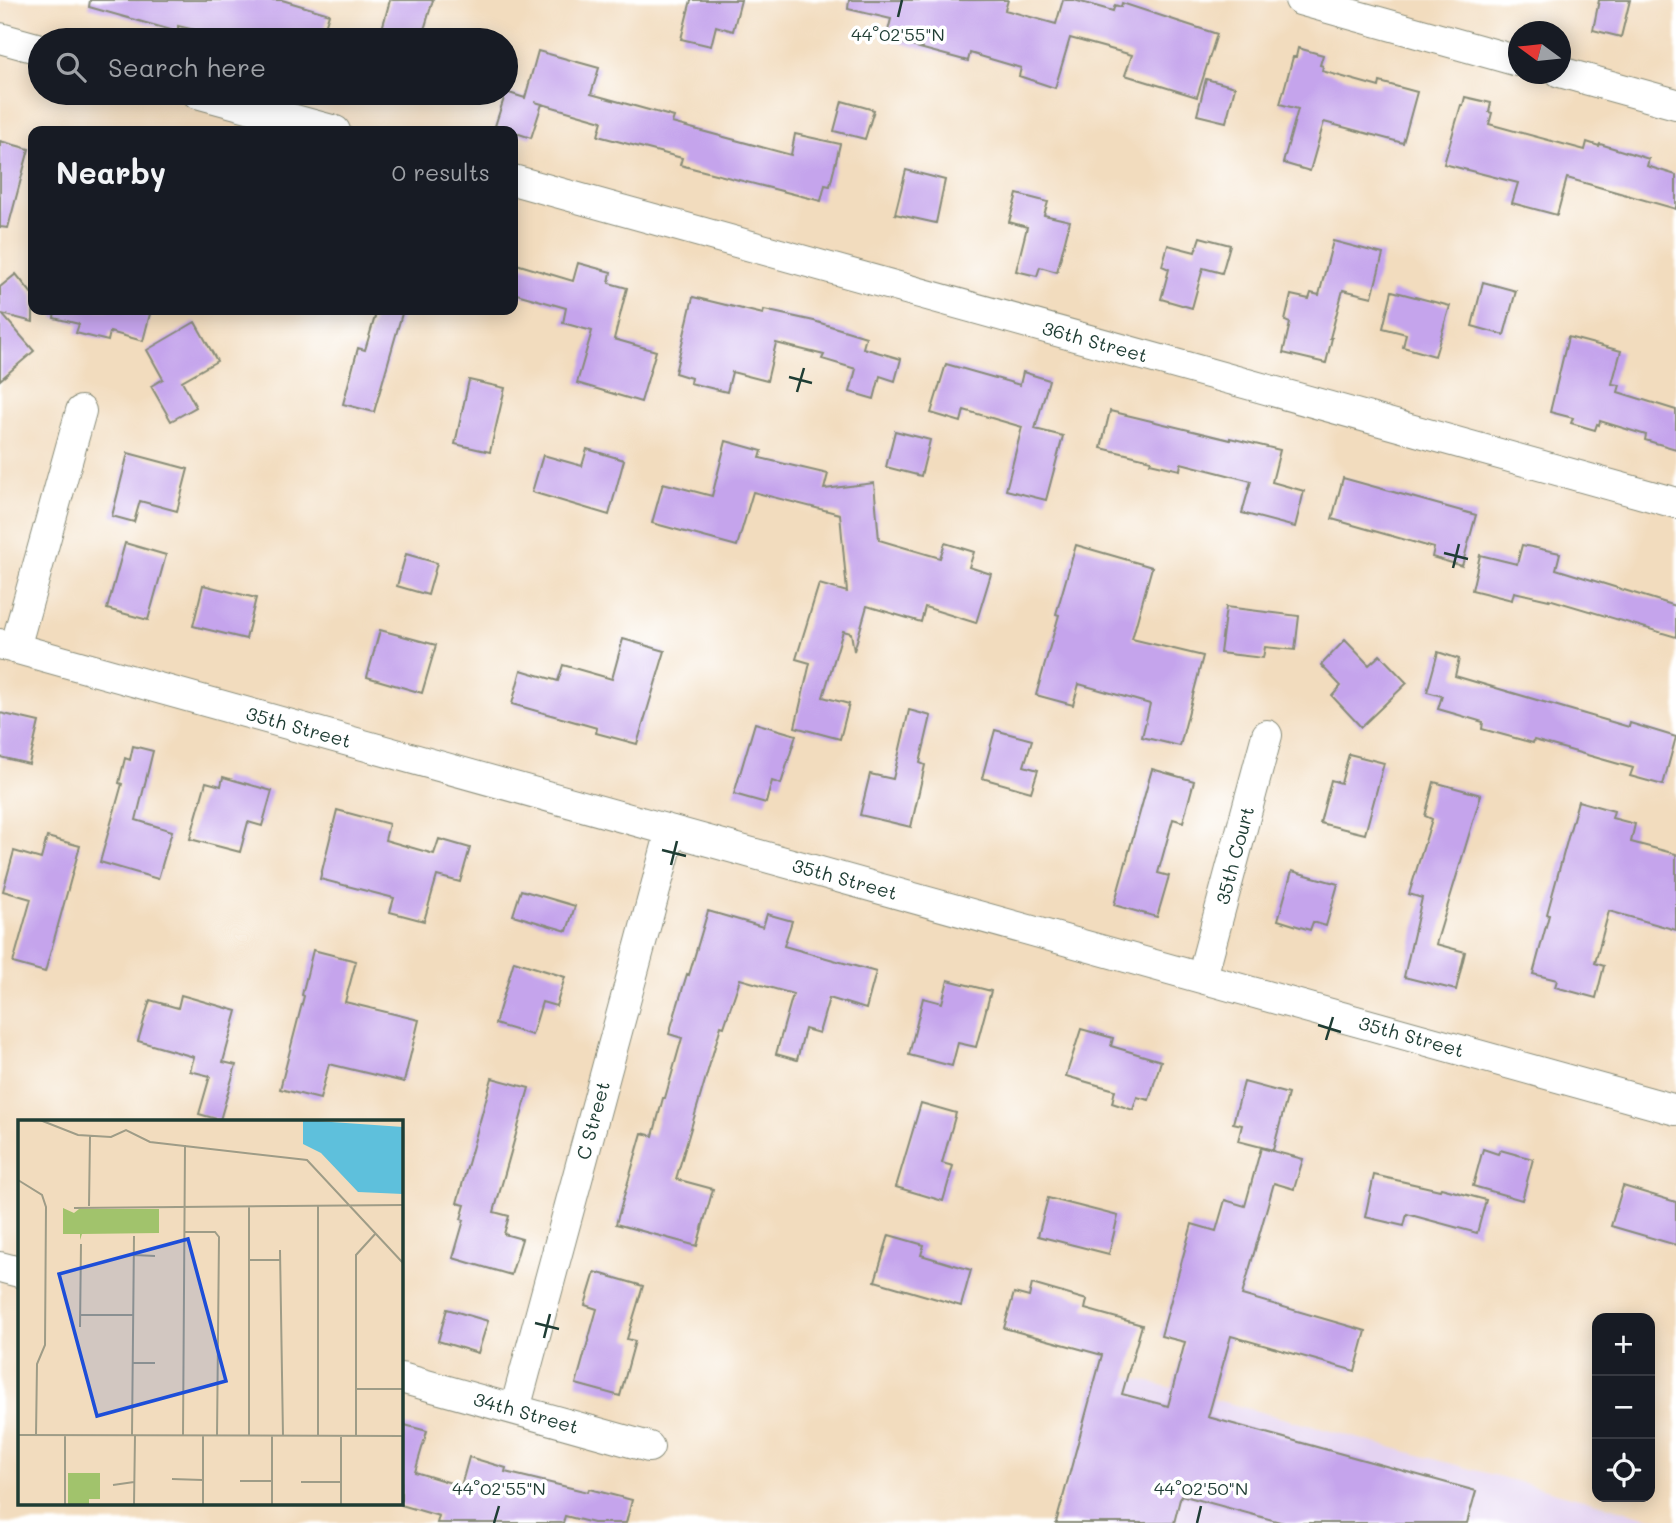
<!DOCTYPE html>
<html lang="en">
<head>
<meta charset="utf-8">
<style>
	body { margin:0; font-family:Mali,sans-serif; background:#242831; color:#f1f3f6 }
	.controls { position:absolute; right:21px; bottom:21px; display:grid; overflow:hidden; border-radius:14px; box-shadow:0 4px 18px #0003 }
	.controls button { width:63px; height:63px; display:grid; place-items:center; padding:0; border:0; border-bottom:2px solid #363941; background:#171b24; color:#f1f3f6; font:35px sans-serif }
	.compass { position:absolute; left:1508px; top:21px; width:63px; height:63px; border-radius:50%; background:#171b24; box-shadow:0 4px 18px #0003; rotate:285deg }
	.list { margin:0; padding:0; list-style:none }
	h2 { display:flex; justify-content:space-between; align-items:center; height:91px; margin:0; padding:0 28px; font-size:30px }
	h2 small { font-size:23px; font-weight:400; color:#9ea1a6 }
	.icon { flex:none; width:38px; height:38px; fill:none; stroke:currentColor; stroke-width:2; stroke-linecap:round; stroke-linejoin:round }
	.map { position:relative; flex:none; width:1676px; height:1523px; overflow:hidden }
	.search { position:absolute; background:#171b24; box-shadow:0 4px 18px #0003; left:28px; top:28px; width:490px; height:77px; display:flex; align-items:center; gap:18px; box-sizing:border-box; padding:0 24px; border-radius:38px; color:#9ea1a6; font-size:26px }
	.panel { position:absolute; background:#171b24; box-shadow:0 4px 18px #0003; left:28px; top:126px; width:490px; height:189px; border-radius:14px }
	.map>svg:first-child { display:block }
	.built { fill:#e4d3f1 }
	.building { fill:#c5a4ec }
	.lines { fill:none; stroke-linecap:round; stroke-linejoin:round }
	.street-casing { stroke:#888c79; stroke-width:32 }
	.street { stroke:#fff; stroke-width:30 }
	.ticks { fill:none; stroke:#1f3d34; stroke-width:2.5 }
	.labels { text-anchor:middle; stroke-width:7; stroke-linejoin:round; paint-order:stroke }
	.street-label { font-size:19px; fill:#1f3d34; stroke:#fff }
	.inset-road { fill:none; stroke:#9e9c87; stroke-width:2 }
	.view { fill:#1d4ed8; fill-opacity:0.15; stroke:#1d4ed8; stroke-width:3.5 }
	.inset-edge { fill:none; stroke:#1f3d34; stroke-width:3.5 }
	.ticks-label { font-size:18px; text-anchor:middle; fill:#1f3d34; stroke:#fff; stroke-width:7; stroke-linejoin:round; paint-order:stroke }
</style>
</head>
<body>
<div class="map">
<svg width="1676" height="1523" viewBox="0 0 1676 1523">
	<rect width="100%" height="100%" fill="#fff"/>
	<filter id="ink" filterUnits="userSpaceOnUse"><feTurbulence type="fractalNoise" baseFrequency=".0143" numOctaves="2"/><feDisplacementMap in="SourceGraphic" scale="14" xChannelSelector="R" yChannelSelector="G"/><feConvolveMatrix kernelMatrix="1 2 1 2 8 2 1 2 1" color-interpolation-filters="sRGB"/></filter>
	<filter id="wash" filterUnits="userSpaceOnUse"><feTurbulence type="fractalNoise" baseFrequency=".00686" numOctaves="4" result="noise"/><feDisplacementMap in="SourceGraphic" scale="28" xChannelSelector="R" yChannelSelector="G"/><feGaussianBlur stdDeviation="1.57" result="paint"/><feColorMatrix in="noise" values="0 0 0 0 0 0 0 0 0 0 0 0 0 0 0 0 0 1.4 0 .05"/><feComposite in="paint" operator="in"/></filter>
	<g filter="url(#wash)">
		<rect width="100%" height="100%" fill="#f2dcbe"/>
		<path class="built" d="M1098,1368L1671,1523H1055Z"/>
		<g id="blocks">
			<path class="building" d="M90,0H282L329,14L321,40H238L178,26V32L89,7Z
				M390,0H433L421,40H379Z
				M691,0H741L733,31L716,26L711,46L681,39Z
				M849,0H1008L1005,10L1056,24L1063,0H1074L1113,11L1115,5L1121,7L1122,3L1217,34L1197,97L1125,75L1132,55L1070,38L1055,88L1019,76L1021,68L970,53L968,61L886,39L891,19L848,9Z
				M1599,0H1630L1621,37L1593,30Z
				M1298,48L1323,55L1320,65L1323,66L1322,71L1379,87L1380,82L1417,92L1403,143L1324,122L1310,171L1283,163L1298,109L1280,104L1293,57H1296Z
				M538,51L599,68L591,94L674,117L672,123L791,155L795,134L840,144L830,186L825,185L821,201L680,165L682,158L598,136L602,121L535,102L542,104L531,138L495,126L506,92L525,98Z
				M1206,79L1235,87L1226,122L1197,115Z
				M1465,97L1491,103L1489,112L1492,113L1489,124L1585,150L1587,142L1599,146L1600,144L1649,159L1647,166L1676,175V209L1567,178L1557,215L1512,203L1518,183L1444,164L1461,105H1463Z
				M842,101L874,110L865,139L834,131Z
				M0,141L29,149L8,228L0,227Z
				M906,170L945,180L936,223L895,214Z
				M1017,194L1048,202L1044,215L1070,221L1057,272L1040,267L1037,276L1016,271L1027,227L1009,222Z
				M1200,237L1230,245L1222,273L1203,268L1192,308L1161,299L1169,269L1162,266L1168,245L1195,252Z
				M1333,241L1383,254L1372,297L1343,290L1330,338H1332L1326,363L1283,353L1290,323L1285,321L1291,295L1309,299L1311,293L1319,295Z
				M513,263L573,281L578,263L611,272L609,283L627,288L614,339L656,351L641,402L577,383L592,331L563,323L566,308L513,293Z
				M16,274L33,295V322L2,314L34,351L0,380V287Z
				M1483,282L1516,291L1504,335L1472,326Z
				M1392,291L1450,306L1435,356L1403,347L1406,334L1383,328Z
				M693,297L763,314L764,310L814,321L866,337L863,348L901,359L895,381L880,376L874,399L850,392L856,369L822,359L824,355L776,343L767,381L732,372L727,392L690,383L691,378L675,373Z
				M55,310H151L143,341L110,332L108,341L76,333L79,324L54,318Z
				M377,310H403L374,412L343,404L358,348L365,350Z
				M195,322L217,361L182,381L196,407L171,421L151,386L163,379L147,350Z
				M1568,337L1621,351L1612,384L1620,385L1618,392L1676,410V449L1645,440L1646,435L1600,421L1599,425L1597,424L1595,430L1571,423L1573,418L1550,412Z
				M946,364L1020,385L1023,372L1049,380L1035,429L1063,436L1046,500L1006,490L1022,427L964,410L961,422L931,413Z
				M469,380L505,388L490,452L455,444Z
				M1110,411L1230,440V438L1280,450L1272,482L1304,491L1295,527L1242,513L1251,481L1181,463L1180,470L1150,463L1151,460L1101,448Z
				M895,431L930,440L921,476L886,467Z
				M726,441L762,451L760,458L828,474L824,489L874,483L879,540L940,558L945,543L974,552L969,567L991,574L976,623L925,607L921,622L867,606L854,651L851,633L843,631L823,697L849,704L840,739L795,727L810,663L796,659L819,584L847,592L840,514L753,492L737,546L652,523L663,483L712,496Z
				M587,449L624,460L609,515L532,492L543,455L582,466Z
				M128,453L188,469L177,511L140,501L134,522L112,516Z
				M1343,478L1476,515L1462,566L1432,557L1434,548L1332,519Z
				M125,543L166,555L148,620L107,609Z
				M1076,545L1152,567L1132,639L1203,656L1180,746L1142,737L1150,704L1079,684L1073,705L1036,695L1059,615L1056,614Z
				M1522,545L1560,553L1556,569L1676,606V637L1549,599V600L1514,592L1512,600L1472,590L1480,555L1517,564Z
				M406,554L437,563L428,595L397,586Z
				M203,585L256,598L246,639L193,626Z
				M1226,607L1299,616L1295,650L1265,647L1263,658L1220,653Z
				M380,630L436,645L422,693L367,677Z
				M623,639L665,651L637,744L596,733L597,728L512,704L521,670L558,681L563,665L612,679Z
				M1345,640L1369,665L1380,655L1407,683L1361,727L1332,696L1341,686L1321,665Z
				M1438,652L1459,659L1455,676L1629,727L1630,723L1676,737L1663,785L1630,776L1633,768L1534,740L1533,743L1482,729L1483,722L1438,709L1442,696L1427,692Z
				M909,710L931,716L920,763L925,765L911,827L860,815L870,774L893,779Z
				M0,713L39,722L29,764L0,757Z
				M755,723L796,735L781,784L772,781L766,803L734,794Z
				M995,730L1032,740L1024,766L1038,770L1031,792L982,778Z
				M133,746L153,751L136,820L172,831L158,879L100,862L122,784L119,783L125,758L130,760Z
				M1349,754L1384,763L1365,834L1320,823L1331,780L1341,783Z
				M1152,769L1194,781L1183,822L1173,819L1158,873L1169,876L1157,917L1114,905Z
				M223,777L272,791L262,826L248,822L240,852L190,839L206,782L221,786Z
				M1434,782L1481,795L1436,944L1465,952L1456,990L1404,977L1422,898L1409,894L1432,819L1425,816Z
				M1578,801L1614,811L1612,818L1635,824L1631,842L1676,854V930L1609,911L1595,963L1604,966L1596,998L1555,987L1557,980L1533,974L1549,915L1547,914Z
				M337,810L389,824L385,840L434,854L439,839L470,848L460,882L437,876L424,921L390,912L394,898L320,879Z
				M47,837L80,846L45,972L13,963L31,899L3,891L14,851L41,859Z
				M1292,871L1338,884L1326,926L1313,922L1310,930L1278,920Z
				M521,890L575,906L567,931L513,915Z
				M708,911L763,927L767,914L792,921L784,946L876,972L866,1009L829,998L819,1033L805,1029L797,1060L776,1054L793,994L740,979L724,1027L721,1026L676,1179L713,1189L697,1246L616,1224L642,1133L653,1136L663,1098H665L682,1038L669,1034L687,974L689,975Z
				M313,950L356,961L345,1002L419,1020L404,1082L329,1064L320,1099L280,1089L304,996L302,995Z
				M514,961L565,977L556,1006L542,1002L532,1035L495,1024Z
				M948,980L991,991L976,1047L958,1043L952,1066L909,1055L923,998L942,1003Z
				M181,995L237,1011L223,1062L236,1065L220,1120L199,1114L210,1076L190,1071L194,1057L138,1041L150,1000L178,1008Z
				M1081,1029L1113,1038L1111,1046L1161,1061L1149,1100L1137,1097L1133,1110L1112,1103L1115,1090L1066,1076Z
				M492,1078L529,1088L494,1212L509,1216L504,1234L522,1239L511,1275L453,1258L464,1220L461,1219L465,1205L457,1203Z
				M1244,1082L1288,1094L1273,1150L1238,1141L1242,1125L1233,1123Z
				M921,1103L956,1113L942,1163L953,1166L943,1201L896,1187Z
				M1261,1148L1303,1159L1294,1189L1274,1183L1242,1295L1366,1331L1355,1371L1231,1336L1208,1417L1476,1491L1467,1523H1284L1181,1495L1174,1523H1056L1102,1355L1004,1328L1014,1293L1029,1297L1032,1284L1087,1300L1085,1309L1142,1325L1122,1394L1168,1406L1185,1342L1161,1336L1192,1224L1216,1231L1225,1200L1245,1206Z
				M1483,1149L1498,1154L1500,1150L1533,1159L1522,1200L1473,1186Z
				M1374,1175L1440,1190L1441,1188L1486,1200L1477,1233L1407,1214L1404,1226L1365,1217Z
				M1623,1186L1676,1202V1245L1611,1226Z
				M1048,1198L1118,1216L1109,1254L1038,1236Z
				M889,1235L924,1245L921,1255L971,1270L961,1306L875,1281Z
				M595,1272L643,1286L627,1339L635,1341L620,1396L576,1384L597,1309L585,1305Z
				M447,1309L488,1321L478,1353L438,1341Z
				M401,1424L427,1431L415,1472L461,1486L469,1457L506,1468L505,1472L588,1492L589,1489L632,1500L626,1523H593L565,1516L563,1523H437L439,1516L401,1505Z"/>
		</g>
	</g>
	<g filter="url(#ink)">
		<use href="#blocks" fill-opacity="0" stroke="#888c79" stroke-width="2"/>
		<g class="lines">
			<g class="street-casing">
				<g id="street">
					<path d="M1300,0L1518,61"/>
					<path d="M0,38L40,49"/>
					<path d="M1560,72L1676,104"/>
					<path d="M197,93L335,131"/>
					<path id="s1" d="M513,180L1676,503"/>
					<path id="s2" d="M0,644L1676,1110"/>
					<path d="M15,648L81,411"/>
					<path id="s3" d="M1202,977L1267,735"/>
					<path d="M0,1267L19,1272"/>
					<path id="s4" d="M401,1378L649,1447"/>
					<path id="s5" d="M515,1409L671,831"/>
				</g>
			</g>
			<use href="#street" class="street"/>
		</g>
	</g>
	<path class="ticks" d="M898,17L902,0M789,377L812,383M797,392L804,368M1444,553L1468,559M1453,568L1459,544M662,850L686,856M671,865L677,841M1318,1025L1341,1032M1326,1040L1333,1017M535,1323L559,1329M544,1338L550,1314M494,1523L499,1506M1197,1523L1201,1506"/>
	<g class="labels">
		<g class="street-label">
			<text dy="7" stroke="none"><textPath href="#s1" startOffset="604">36th Street</textPath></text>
			<text dy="7" stroke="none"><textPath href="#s2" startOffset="310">35th Street</textPath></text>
			<text dy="7" stroke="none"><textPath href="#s3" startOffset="126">35th Court</textPath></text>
			<text dy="7" stroke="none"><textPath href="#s2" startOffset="877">35th Street</textPath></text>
			<text dy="7" stroke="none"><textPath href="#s2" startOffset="1465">35th Street</textPath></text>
			<text dy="7" stroke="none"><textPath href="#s5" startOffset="299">C Street</textPath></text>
			<text dy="7" stroke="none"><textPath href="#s4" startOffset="130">34th Street</textPath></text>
		</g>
	</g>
	<g transform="translate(18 1120)">
		<rect width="385" height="385" fill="#f2dcbe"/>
		<path d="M45,88L56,93L61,89H141V113L64,114L62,120V114H45ZM50,353H82V379H71V385H50Z" fill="#a1c36c"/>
		<path d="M285,0L385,7V74L340,72L303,33L285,24Z" fill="#5ec0dc"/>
		<path class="inset-road" d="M22,0L60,15L93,17L108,10L132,22L289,40L385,143M0,60L24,75L28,87L27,225L19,244L18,315M71,86L72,16M56,88L385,85M167,112H197L201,117L199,316M262,130L265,316M116,135L137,136M232,140H262M63,195H115M62,207L63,124M115,243H137M338,269H385M0,315L385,316M47,315V385M114,315L116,116M165,316L167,25M231,316V86M300,316V85M323,316V385M338,316V135L358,113M154,359L185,360M222,361H254M283,362H323M95,365L116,362M116,385L117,315M185,385V316M254,385V316"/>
		<path class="view" d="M170,119L208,261L79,296L41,154Z"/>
		<rect width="385" height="385" class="inset-edge"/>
	</g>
	<g class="ticks-label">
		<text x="898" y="41">44°02'55"N</text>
		<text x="499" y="1495">44°02'55"N</text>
		<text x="1201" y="1495">44°02'50"N</text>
	</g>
</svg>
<div class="controls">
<button>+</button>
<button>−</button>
<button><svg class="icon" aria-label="locate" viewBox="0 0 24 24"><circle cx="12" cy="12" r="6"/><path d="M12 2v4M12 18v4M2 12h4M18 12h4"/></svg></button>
</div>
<svg class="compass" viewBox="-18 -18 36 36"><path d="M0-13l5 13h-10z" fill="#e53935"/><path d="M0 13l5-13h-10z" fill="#9ea1a6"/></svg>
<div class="search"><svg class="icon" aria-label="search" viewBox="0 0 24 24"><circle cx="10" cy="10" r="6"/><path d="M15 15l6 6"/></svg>Search here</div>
<section class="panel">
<h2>Nearby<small>0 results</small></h2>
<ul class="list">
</ul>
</section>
</div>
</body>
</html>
